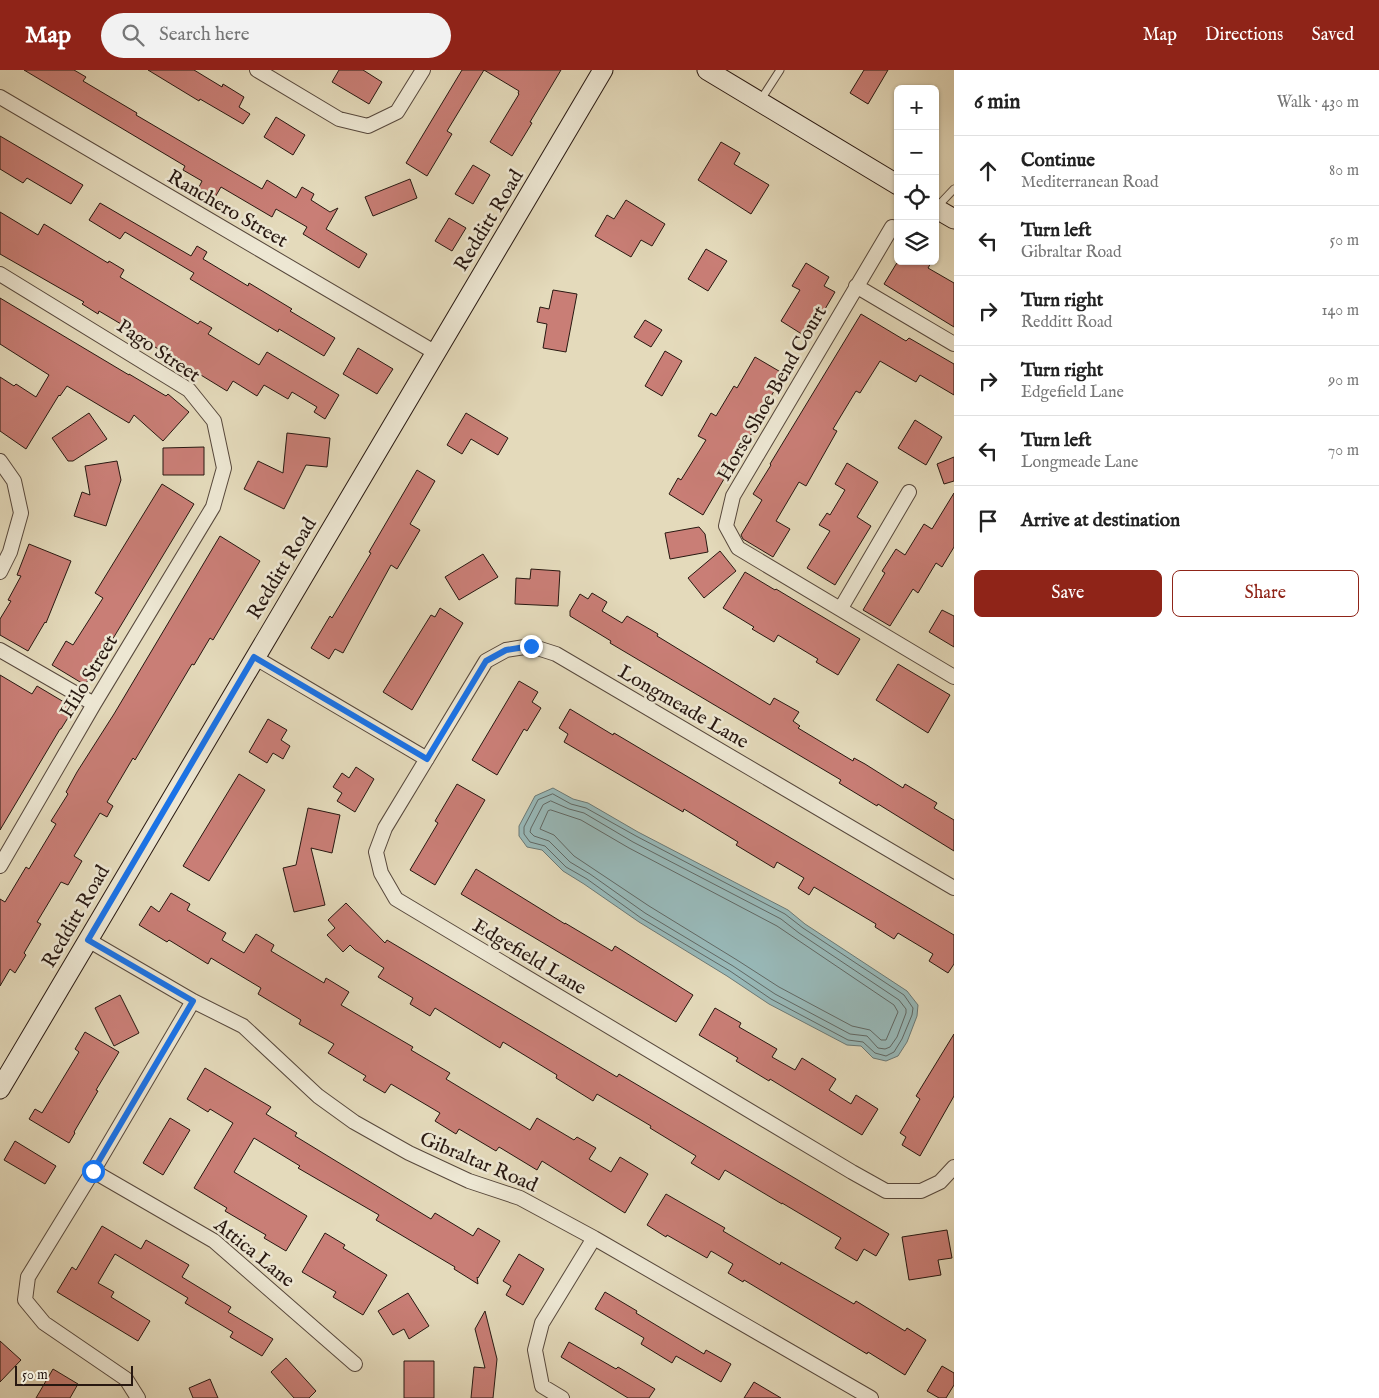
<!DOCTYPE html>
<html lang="en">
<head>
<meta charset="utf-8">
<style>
	body { margin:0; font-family:"IM FELL English",serif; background:#f2f2f2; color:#222 }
	.controls { position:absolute; right:15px; top:15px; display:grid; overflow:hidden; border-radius:8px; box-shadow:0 1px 4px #0004 }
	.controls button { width:45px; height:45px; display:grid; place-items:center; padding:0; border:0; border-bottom:1px solid #e0e0e0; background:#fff; color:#222; font:25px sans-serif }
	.scale { position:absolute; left:15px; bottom:12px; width:118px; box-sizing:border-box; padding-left:5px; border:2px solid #281811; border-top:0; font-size:14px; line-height:18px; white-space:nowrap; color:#281811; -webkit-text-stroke:4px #ede7d3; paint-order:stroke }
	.stop { position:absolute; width:15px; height:15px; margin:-11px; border:4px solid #1a73e8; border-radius:50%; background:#fff }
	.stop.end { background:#1a73e8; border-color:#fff; box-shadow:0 1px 5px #0008 }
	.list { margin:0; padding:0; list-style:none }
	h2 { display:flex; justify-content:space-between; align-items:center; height:65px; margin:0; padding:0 20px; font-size:21px }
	h2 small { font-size:16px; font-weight:400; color:#767676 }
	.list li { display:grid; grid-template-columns:32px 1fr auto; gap:15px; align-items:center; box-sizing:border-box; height:70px; padding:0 20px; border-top:1px solid #e0e0e0 }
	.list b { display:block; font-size:19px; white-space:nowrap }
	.list p { margin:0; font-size:16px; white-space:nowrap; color:#767676 }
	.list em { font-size:16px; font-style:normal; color:#767676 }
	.actions { display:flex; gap:10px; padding:15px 20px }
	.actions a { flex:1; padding:11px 0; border:1px solid #8f2418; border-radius:8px; text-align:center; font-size:18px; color:#8f2418 }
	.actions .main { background:#8f2418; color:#fff }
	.icon { flex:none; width:28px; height:28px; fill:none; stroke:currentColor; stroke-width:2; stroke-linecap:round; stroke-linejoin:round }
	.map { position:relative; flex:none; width:954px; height:1328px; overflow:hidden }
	header { display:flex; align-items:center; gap:30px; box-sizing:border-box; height:70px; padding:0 25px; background:#8f2418; color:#fff }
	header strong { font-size:24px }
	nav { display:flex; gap:28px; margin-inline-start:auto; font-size:18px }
	.search { width:350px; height:45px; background:#f2f2f2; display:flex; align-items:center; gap:12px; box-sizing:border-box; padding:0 18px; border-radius:28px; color:#767676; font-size:19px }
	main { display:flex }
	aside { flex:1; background:#fff }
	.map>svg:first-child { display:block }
	.water { fill:#98b9b9; stroke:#6b7976 }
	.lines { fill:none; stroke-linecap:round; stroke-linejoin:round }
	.shore { stroke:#606865; stroke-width:1 }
	.building { fill:#c97e76; stroke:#281811 }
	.lane-casing { stroke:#57483c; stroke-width:9 }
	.street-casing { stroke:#57483c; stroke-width:16 }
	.secondary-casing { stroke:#281811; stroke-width:21 }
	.lane { stroke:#ede7d3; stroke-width:7 }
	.street { stroke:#ede7d3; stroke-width:14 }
	.secondary { stroke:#ede7d3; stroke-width:19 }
	.route { stroke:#1a73e8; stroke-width:6 }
	.labels { text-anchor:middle; stroke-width:5; stroke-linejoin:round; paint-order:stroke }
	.street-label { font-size:20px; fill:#281811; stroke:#ede7d3 }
</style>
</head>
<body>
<header>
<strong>Map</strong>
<div class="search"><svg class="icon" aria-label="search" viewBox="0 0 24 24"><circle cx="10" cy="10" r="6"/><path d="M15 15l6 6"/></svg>Search here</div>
<nav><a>Map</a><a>Directions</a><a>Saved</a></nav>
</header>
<main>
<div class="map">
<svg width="954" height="1328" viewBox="0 0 954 1328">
	<rect width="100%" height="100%" fill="#e4dabb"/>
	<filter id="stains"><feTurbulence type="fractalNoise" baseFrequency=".004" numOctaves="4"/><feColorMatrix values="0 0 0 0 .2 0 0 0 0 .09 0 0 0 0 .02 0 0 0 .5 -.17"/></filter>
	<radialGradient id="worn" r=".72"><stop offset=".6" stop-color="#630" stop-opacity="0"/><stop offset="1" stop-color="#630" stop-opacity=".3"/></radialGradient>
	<path class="water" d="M553,718L573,729L588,733L638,762L788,840L805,854L907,921L918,935L917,946L907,972L898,986L886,991L873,988L861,976L847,975L769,934L727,906L639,852L584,814L563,801L542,780L527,777L519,766V756L535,726Z"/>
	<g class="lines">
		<path class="shore" d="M553,724L571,734L586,738L636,766L785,844L803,858L904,925L913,938L912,945L902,969L894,982L886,986L875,983L863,972L848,970L771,929L730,901L641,848L587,809L566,797L545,776L530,772L524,764V757L538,730Z
			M551,731L569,739L584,743L633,772L781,849L799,863L899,930L906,939V943L897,967L890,977L885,979L878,978L867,966L850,964L775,924L733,896L645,843L590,804L570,792L549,771L534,766L530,762L531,758L543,735Z
			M551,740L581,750L629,778L777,856L894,935L898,942L886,970H881L870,960L852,956L779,917L737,890L649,836L574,786L554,765L540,759L548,741Z"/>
	</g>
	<path class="building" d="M24,0H74L86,7L83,11L137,43L136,45L262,119L267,110L296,128L302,117L314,124L311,130L330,142L338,138L326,159L367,184L359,198L303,164L307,157L276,139L272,147L221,117L214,129L198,119L202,111L183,100L185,96Z
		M148,0H194L222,17L223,14L244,27L239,37L250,44L243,54L200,29L199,31Z
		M339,0H363L382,12L369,34L332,12Z
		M462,0H561L530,52L532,53L512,86L490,72L519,24L518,23L519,21L484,0L447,61L452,64L427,106L406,93Z
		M864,0H888L868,34L850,23Z
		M276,47L305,65L293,85L264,67Z
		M0,66L83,115L71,134L27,108L23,113L0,99Z
		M721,72L740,83L734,94L769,115L751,144L698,110Z
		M473,95L490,105L473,134L455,124Z
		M410,109L417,128L373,146L365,127Z
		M626,130L665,154L652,176L641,170L631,187L595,166L607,145L614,149Z
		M100,133L191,186L197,176L207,182L203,189L248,216L249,213L292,239L290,241L335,268L324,286L279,259L278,262L190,209L194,203L125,162L120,169L89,150Z
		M0,142L38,165L44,154L108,193L109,191L124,200L120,207L198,254L200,251L212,258L208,264L259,295L267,282L339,325L325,349L314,342L317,337L292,322L288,329L264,315L257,326L233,311L227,321L142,269L143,267L99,241L98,244L82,234L84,232L0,184Z
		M449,148L466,158L452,181L435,171Z
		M706,179L727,191L708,221L688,209Z
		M898,191H932L928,198L954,213V257L884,214Z
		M806,193L829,207L824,216L835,222L808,268L781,251L800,220L792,216Z
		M553,220L577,224L566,282L543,278L547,254L537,252L540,237L549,239Z
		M0,228L129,305V304L166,326L168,324L189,342L163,371L134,345L129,353L67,316L60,326L59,325L26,379L0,361V307L14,316L16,314L36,327L49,305L0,274Z
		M861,244L906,271L909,268L954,294V325L920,305L916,312L880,291L860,323L856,321L833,359L837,361L806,416L799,412L776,451L790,459L773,487L743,469L741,465L762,430L753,424L771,395L770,394Z
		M645,250L662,260L651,277L634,267Z
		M358,278L393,299L377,324L343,304Z
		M665,281L682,291L662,326L645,316Z
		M755,287L784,304L766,335L768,337L731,397L703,445L669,424L678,408L681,410L706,370L698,366L711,343L716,346L734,316L737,318Z
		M89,343L107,369L73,391H68L52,368Z
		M466,343L508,368L498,385L471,369L462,384L447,375Z
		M915,350L942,367L926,395L898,378Z
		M287,363L330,368L327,397L306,395L284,439L244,419L258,391L283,403Z
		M204,377V405H163V378Z
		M954,387V411L944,414L937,394Z
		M117,391L121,410L106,456L74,446L82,422L90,425L85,396Z
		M847,393L878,412L857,447L871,456L835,515L807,498L830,461L819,455L827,443L830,445L845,420L835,414Z
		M417,400L435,411L410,454L420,460L397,499L391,495L343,583L335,579L329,589L311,578L330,546L332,548L371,483L369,482Z
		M162,414L194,434L85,615L52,595L66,571L73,575L103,528L95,523Z
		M954,423V477L942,497L936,493L918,523L913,519L890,556L863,540L885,503L882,501L896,479L905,485L924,454L932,459Z
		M699,457L705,464L708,482L670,489L665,463Z
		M220,466L260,491L213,570L210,568L194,595L192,594L135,690L133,688L107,732L113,736L107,747L100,743L74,786L82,791L68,815L61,812L37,852L41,854L24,883L26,885L15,903L10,899L0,916V829L5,832L26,797L29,799L56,754L51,751L68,724L66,722L77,702L114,644Z
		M29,474L71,491L46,553L45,552L28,581L0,565V549L11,531L8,530L21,506L17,505Z
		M720,481L736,501L704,528L688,508Z
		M483,484L498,507L459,530L445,507Z
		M531,499L560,501L558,536L515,534L516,508L530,509Z
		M745,502L775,520L776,519L806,537L860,569L838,605L816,592L818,589L778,565L774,572L752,559L754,557L723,538Z
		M592,523L607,532L602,541L622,553L627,546L658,564L657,566L770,635L774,628L799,642L793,651L800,656L798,658L853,691L854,688L865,694L903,718L905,714L937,733L934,738L954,750V781L878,734L877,736L839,713L841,710L610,573L611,571L570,546V541L580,524L588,529Z
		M440,538L463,553L412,640L383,622L431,545L435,547Z
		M942,540L954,546V577L929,562Z
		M898,594L950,625L928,663L876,630Z
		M0,605L32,624L37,616L74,638L61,659H60L0,760Z
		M519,611L538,622L532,632L541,638L527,661L524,659L497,705L472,690Z
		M570,639L613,665L614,663L954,865V894L948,903L929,891L933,884L898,863L894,869L875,857L876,854L814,817L809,825L798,818L804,808L777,792L774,798L736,775L738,772L684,739L683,742L564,672L568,664L559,658Z
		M268,649L287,660L281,670L290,676L283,689L273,683L267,693L249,682Z
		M356,697L374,709L355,742L337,731L342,723L333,717L342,703L349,708Z
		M239,704L265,720L209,811L183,796Z
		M457,714L485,730L435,815L410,800L438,753L435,751Z
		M308,738L340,745L332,783L311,778L325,835L294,842L283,798L296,795Z
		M476,799L565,854V853L612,881L615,876L693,925L676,952L461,824Z
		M171,823L190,834L187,840L226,863L222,870L244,883L256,864L274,875L271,881L324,913L326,908L349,922L341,935L413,977L411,980L450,1003L446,1009L530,1060L537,1048L574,1070L577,1067L596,1078L589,1089L611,1102L620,1087L648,1104L625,1143L542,1091L537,1100L499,1077L496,1081L459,1059L456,1064L435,1051L440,1043L391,1014L385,1023L363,1010L366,1006L328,983L334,974L299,954L301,950L258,924L261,918L211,888L208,894L169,870L167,872L139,855L151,836L159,842Z
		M346,833L385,873L387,870L617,1007L619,1004L889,1164L876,1186L864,1179L857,1191L835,1178L841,1168L782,1133V1134L725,1100L719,1110L691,1093L696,1086L650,1058L651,1056L597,1024L593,1031L556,1008L557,1005L503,972L500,978L435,938L430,946L410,934L413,928L378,907L384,898L355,880L350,875L343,882L327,865L335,858L328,850Z
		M120,925L139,963L114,976L95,938Z
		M715,938L741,953L739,957L777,979L772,987L795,1000L802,988L836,1009L829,1020L851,1034L856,1025L878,1039L862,1065L770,1009L769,1011L736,991L738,988L699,965Z
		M85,962L119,982L96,1020L98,1021L74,1062L75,1063L69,1073L29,1049L35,1039L42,1043L79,982L75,979Z
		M954,964V1026L920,1086L902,1075L906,1067L900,1063L920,1029L916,1026Z
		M205,998L271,1037L266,1044L297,1063L295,1066L431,1149L435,1143L473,1166L478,1158L500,1171L478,1208L477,1207L478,1214L454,1199L455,1197L376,1150L379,1145L298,1098L300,1096L254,1068L234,1102L307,1146L286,1181L264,1168L266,1165L225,1141L227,1138L194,1118L233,1053L210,1039L208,1042L187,1029Z
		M170,1048L190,1060L163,1105L143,1093Z
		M15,1071L56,1096L45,1114L4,1090Z
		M666,1124L725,1158L723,1161L780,1195L781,1192L854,1234L856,1231L905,1261L907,1258L926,1270L905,1305L868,1282L867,1284L744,1210L743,1212L728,1203L733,1194L711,1181L707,1188L667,1165L666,1167L647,1155Z
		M102,1156L141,1179L146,1170L189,1195L182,1207L231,1237L228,1242L273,1269L262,1286L230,1267L233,1262L185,1233L188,1228L115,1184L98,1213L114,1222L111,1227L150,1251L138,1271L57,1222L72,1197L76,1200Z
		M947,1160L952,1188L938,1190L941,1205L909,1210L902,1167Z
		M325,1163L345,1175L343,1178L387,1205L363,1245L333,1227L336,1222L302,1202Z
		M519,1184L544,1199L523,1235L506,1225L511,1216L503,1211Z
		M605,1222L637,1241L636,1243L704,1284L706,1280L731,1294L721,1312L676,1286L672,1293L641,1274L644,1268L595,1239Z
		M408,1223L429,1256L409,1269L404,1259L393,1265L378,1241Z
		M485,1241L497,1289L493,1328H471L474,1297L485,1298L475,1259Z
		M0,1271L21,1290L0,1312Z
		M569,1272L616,1299L618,1297L655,1319L649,1328H628L561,1287Z
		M286,1288L316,1321L309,1328H294L271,1302Z
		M404,1291H434V1328H404Z
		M942,1296L954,1303V1315L946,1328H939L927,1321Z
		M53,1299L78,1314L70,1328H36Z
		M210,1309L218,1328H193L189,1318Z
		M754,1312L781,1328H744Z"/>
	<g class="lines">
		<g class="lane-casing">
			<path id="lane" d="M760,31L780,0
				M936,138L954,119"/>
		</g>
		<g class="street-casing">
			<path id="street" d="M257,0L339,49L368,56L397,42L423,0
				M0,27L436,283
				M892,157L733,426L726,456L738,478L954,607
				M0,204L189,320L214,351L224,398L213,437L94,634L0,796
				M856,216L954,274
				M0,391L14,411L21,443L10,482L0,502
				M841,538L909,422
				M0,580L94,634
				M254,587L427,689
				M954,818L556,584L531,576L506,580L486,591L385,758L376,782L381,803L396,829L852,1102L886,1121H921L940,1112L954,1097
				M88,870L193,931L243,956L318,1026L354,1052L409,1083L469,1111L520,1128L594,1168L871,1328
				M93,1101L214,1171L355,1294
				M138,1328L126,1309L44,1253L25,1230L28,1207L93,1101L193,931
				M562,1328L542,1316L535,1280L542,1253L594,1168"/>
		</g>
		<g class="secondary-casing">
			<path id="secondary" d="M707,0L898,115
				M935,138L954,149
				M0,1019L603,0"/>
		</g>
		<use href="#lane" class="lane"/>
		<use href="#street" class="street"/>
		<use href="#secondary" class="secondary"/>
	</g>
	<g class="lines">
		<path class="route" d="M93,1101L193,931L88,870L254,587L427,689L486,591L506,580L531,576"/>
	</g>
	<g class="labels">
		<g class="street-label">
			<text transform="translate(228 138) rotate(30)" y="7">Ranchero Street</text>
			<text transform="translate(488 150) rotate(-59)" y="7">Redditt Road</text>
			<text transform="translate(159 280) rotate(34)" y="7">Pago Street</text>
			<text transform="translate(771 323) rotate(-60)" y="7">Horse Shoe Bend Court</text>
			<text transform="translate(281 498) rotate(-59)" y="7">Redditt Road</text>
			<text transform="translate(88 606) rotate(-59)" y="7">Hilo Street</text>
			<text transform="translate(684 636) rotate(30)" y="7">Longmeade Lane</text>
			<text transform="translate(75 846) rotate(-60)" y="7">Redditt Road</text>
			<text transform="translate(530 886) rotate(31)" y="7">Edgefield Lane</text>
			<text transform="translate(479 1091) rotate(23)" y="7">Gibraltar Road</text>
			<text transform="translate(255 1182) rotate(39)" y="7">Attica Lane</text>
		</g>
	</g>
	<rect width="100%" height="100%" filter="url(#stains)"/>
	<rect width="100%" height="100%" fill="url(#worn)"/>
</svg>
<div class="controls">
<button>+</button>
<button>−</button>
<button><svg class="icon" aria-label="locate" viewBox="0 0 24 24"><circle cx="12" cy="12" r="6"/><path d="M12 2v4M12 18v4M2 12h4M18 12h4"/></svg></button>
<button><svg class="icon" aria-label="layers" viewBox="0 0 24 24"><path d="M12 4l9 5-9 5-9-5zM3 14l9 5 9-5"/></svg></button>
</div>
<div class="scale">50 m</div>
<div class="stop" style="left:93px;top:1101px"></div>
<div class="stop end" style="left:531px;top:576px"></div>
</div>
<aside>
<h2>6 min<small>Walk · 430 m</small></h2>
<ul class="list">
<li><svg class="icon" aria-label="ahead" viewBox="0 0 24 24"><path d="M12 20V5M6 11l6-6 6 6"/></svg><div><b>Continue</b><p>Mediterranean Road</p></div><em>80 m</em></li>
<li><svg class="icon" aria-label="left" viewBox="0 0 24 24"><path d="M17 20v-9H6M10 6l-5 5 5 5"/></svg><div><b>Turn left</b><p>Gibraltar Road</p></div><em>50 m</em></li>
<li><svg class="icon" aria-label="right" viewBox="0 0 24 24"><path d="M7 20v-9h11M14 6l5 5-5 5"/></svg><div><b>Turn right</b><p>Redditt Road</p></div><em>140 m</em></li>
<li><svg class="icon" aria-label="right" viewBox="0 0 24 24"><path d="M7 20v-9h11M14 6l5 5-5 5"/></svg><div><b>Turn right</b><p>Edgefield Lane</p></div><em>90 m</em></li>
<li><svg class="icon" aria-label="left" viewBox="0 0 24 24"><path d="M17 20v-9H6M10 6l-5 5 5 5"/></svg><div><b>Turn left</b><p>Longmeade Lane</p></div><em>70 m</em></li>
<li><svg class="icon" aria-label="arrive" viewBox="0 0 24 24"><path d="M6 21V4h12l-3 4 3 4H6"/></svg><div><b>Arrive at destination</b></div></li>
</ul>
<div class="actions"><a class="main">Save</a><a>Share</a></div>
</aside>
</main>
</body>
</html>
